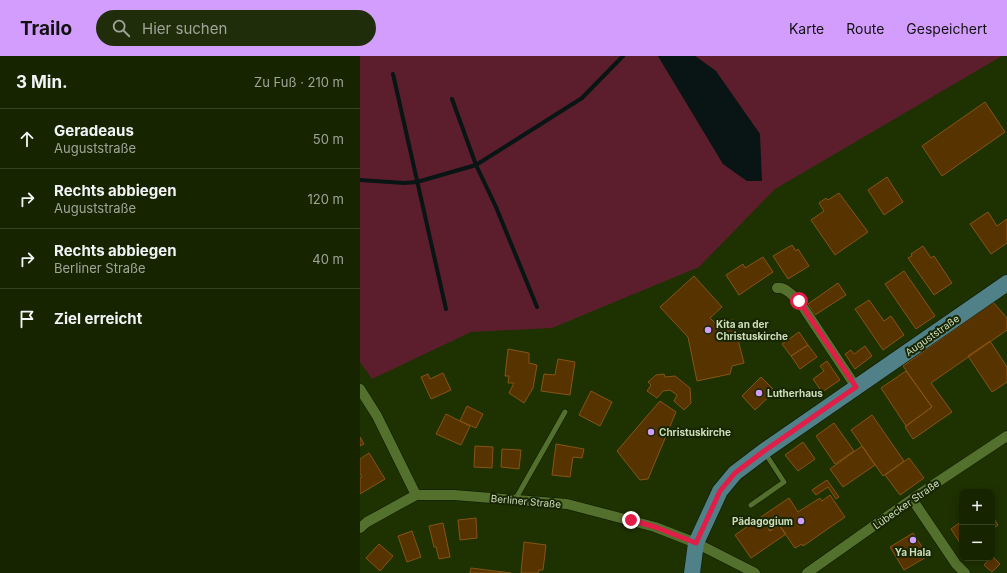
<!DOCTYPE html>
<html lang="de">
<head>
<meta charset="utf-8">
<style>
	body { margin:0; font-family:Inter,sans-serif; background:#1f2d0a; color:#f1f3f6 }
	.controls { position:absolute; right:12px; bottom:12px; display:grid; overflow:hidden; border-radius:8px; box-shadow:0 2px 10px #0003 }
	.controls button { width:36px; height:36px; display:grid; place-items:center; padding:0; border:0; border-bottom:1px solid #354222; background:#162500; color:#f1f3f6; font:20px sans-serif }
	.stop { position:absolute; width:12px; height:12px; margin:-9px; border:3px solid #e11d48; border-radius:50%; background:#fff }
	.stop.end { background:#e11d48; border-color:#fff; box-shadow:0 1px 4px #0008 }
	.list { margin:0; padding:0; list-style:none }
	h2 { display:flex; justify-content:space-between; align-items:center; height:52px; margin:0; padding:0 16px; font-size:17px }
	h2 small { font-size:13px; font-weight:400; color:#9ea599 }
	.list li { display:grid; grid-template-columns:26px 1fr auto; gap:12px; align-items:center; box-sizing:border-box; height:60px; padding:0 16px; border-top:1px solid #354222 }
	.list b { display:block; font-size:15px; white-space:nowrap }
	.list p { margin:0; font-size:13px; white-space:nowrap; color:#9ea599 }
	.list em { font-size:13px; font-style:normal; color:#9ea599 }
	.icon { flex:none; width:22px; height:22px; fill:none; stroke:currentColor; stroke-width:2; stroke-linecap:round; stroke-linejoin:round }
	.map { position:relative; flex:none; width:647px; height:517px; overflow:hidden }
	header { display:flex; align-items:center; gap:24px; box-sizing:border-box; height:56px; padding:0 20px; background:#d29dfd; color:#111 }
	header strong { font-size:19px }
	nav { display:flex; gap:22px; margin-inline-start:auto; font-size:14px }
	.search { width:280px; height:36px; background:#1f2d0a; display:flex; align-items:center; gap:10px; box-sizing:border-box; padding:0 14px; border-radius:22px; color:#9ea599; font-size:15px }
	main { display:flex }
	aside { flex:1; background:#162500 }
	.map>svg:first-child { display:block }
	.green { fill:#5c1e2d }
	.water { fill:#081514 }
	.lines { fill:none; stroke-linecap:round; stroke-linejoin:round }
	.stream { stroke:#081514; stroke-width:4 }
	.building { fill:#573300; stroke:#865513 }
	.lane-casing { stroke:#0b1800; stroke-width:6 }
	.street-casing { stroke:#0b1800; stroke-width:11 }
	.primary-casing { stroke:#0b1800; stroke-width:17 }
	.lane { stroke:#54702d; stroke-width:5 }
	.street { stroke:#54702d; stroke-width:10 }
	.primary { stroke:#508088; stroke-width:16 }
	.route { stroke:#e11d48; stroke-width:5 }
	.poi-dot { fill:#d29dfd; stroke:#182603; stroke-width:1.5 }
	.labels { text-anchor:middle; stroke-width:4; stroke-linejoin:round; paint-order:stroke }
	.poi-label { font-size:10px; font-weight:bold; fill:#cdb; stroke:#182603; text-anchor:start }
	.street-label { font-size:10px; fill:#cdb; stroke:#182603 }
</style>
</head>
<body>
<header>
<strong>Trailo</strong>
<div class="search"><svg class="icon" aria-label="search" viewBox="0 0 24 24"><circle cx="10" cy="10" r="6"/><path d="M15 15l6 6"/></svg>Hier suchen</div>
<nav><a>Karte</a><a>Route</a><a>Gespeichert</a></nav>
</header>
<main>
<aside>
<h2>3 Min.<small>Zu Fuß · 210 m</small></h2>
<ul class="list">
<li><svg class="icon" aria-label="ahead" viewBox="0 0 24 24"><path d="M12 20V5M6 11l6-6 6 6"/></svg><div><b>Geradeaus</b><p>Auguststraße</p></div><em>50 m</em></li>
<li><svg class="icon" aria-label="right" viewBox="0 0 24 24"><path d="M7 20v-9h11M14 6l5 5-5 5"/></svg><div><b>Rechts abbiegen</b><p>Auguststraße</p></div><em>120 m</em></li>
<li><svg class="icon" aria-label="right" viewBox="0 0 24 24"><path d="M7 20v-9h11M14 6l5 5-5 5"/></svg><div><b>Rechts abbiegen</b><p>Berliner Straße</p></div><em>40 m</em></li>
<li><svg class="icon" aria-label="arrive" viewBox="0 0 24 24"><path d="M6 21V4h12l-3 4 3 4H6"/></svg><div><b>Ziel erreicht</b></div></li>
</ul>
</aside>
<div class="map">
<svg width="647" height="517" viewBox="0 0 647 517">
	<rect width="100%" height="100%" fill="#1e3100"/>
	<path class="green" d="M0,0H298L363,108L387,125L402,124L356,15L335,0H642L415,133L339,211L192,272L111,276L12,323L0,306Z"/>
	<path class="water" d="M298,0H335L356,15L400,78L402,125H387L363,108Z"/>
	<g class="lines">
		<path class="stream" d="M33,18L86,253
			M92,43L116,109L136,151L177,251
			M0,124L44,127L57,126L116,109L222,42L263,0"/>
	</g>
	<path class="building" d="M625,46L645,76L582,120L562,90Z
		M527,121L543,146L524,159L508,134Z
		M479,137L508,176L475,199L451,164L464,155L459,147L466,142L468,144Z
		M628,156L637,170L647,163V187L631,198L610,168Z
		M432,189L436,195L438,193L449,210L428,223L413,200Z
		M563,190L571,202L574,200L592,227L574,239L548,202L552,200L551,198Z
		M403,201L413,216L379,239L366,219L383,208L385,212Z
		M544,215L575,260L556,273L525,228Z
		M334,220L362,251L350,262L355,267L373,264L384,307L372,310L370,318L337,325L328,281L300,251Z
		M478,227L486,239L455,259L448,248Z
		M509,244L524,265L531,260L544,279L523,294L495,253Z
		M633,246L647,262V274L571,327L592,356L553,383L545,371L572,351L543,310Z
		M439,276L448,289L431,300L422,288Z
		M630,285L647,311V326L632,336L608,300Z
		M448,289L457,301L440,313L431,300Z
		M505,290L512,300L495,313L485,298L491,294L494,298Z
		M148,293L169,297V307L177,309L173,332L164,347L149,337L154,327H148L149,320H145Z
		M198,303L215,306L210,339L181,335L184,318L195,319Z
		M467,305L480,324L462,336L453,323L464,315L460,310Z
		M546,315L572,351L546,370L521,332Z
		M83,317L91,334L71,343L61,321L68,318L70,323Z
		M304,318L305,321L315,320L330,332L331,347L324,354L314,345L317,339L310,334L303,335L297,342L287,335L291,329L288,326L296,319Z
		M401,321L415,335L395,354L382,340Z
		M231,335L252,346L240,370L219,359Z
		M300,345L316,356L288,423L280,424L257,395Z
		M107,350L123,358L116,372L100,365Z
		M86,358L110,370L101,389L76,378Z
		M512,359L544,405L523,420L491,374Z
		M474,367L494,395L475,408L456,380Z
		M0,381L4,388L0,390Z
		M443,386L455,403L438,415L425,399Z
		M196,388L224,393L222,402L213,401L210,421L192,419Z
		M115,390L133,391L132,412L114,411Z
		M502,390L515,409L483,431L470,413Z
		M142,393L161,394L159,413L141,411Z
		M9,397L25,423L0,438V422L2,421L0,418V403Z
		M549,402L564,422L540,439L525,419Z
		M467,424L479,441L476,443L468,431L456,439L452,434Z
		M470,439L485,461L443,490L442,488L435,492L419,469L410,475L401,461L429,442L438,456L460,442L462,445Z
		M632,460L638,469L632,473Z
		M401,461L410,475L419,469L426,478L391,502L375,479Z
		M116,462L117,482L100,484L98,464Z
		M602,465V490L591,473Z
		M83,467L90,501L79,503L76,491H74L69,470Z
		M52,475L61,501L47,506L38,480Z
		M553,477L568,500L544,514L530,491Z
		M164,486L186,489L183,514H179L178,517H161Z
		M19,488L33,500L20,515L6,502Z
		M632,500L640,508L632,516L624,509Z
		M111,512L151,517H110Z"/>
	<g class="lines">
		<g class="lane-casing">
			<path id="lane" d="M155,444L205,356
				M391,449L424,426L405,397"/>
		</g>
		<g class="street-casing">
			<path id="street" d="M417,232C426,230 432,240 439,245L496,331
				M0,333L17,360L56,439
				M552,443L596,508L605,517
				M0,472L7,466L56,439H94L207,448L295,471L336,487L395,517
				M447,517L552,443L647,380"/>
		</g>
		<g class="primary-casing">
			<path id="primary" d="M332,517L336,487L360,435L375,417L404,395L647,227"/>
		</g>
		<use href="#lane" class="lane"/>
		<use href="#street" class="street"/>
		<use href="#primary" class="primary"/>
	</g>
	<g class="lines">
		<path class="route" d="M271,464L295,471L336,487L360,435L375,417L404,395L496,331L439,245"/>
	</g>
	<g class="poi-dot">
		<circle cx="348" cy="274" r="4"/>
		<circle cx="399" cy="337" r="4"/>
		<circle cx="291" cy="376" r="4"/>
		<circle cx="441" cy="465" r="4"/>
		<circle cx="553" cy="484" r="4"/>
	</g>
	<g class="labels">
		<g class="poi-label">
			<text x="356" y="272">Kita an der<tspan x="356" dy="12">Christuskirche</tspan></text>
			<text x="407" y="341">Lutherhaus</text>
			<text x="299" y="380">Christuskirche</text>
			<text x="433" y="469" text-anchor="end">Pädagogium</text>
			<text x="553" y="500" text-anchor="middle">Ya Hala</text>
		</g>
		<g class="street-label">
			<text transform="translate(572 279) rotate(-35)" y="4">Auguststraße</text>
			<text transform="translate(166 445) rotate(5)" y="4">Berliner Straße</text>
			<text transform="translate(546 448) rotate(-35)" y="4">Lübecker Straße</text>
		</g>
	</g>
</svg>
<div class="controls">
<button>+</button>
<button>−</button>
</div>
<div class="stop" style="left:439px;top:245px"></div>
<div class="stop end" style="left:271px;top:464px"></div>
</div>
</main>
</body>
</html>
